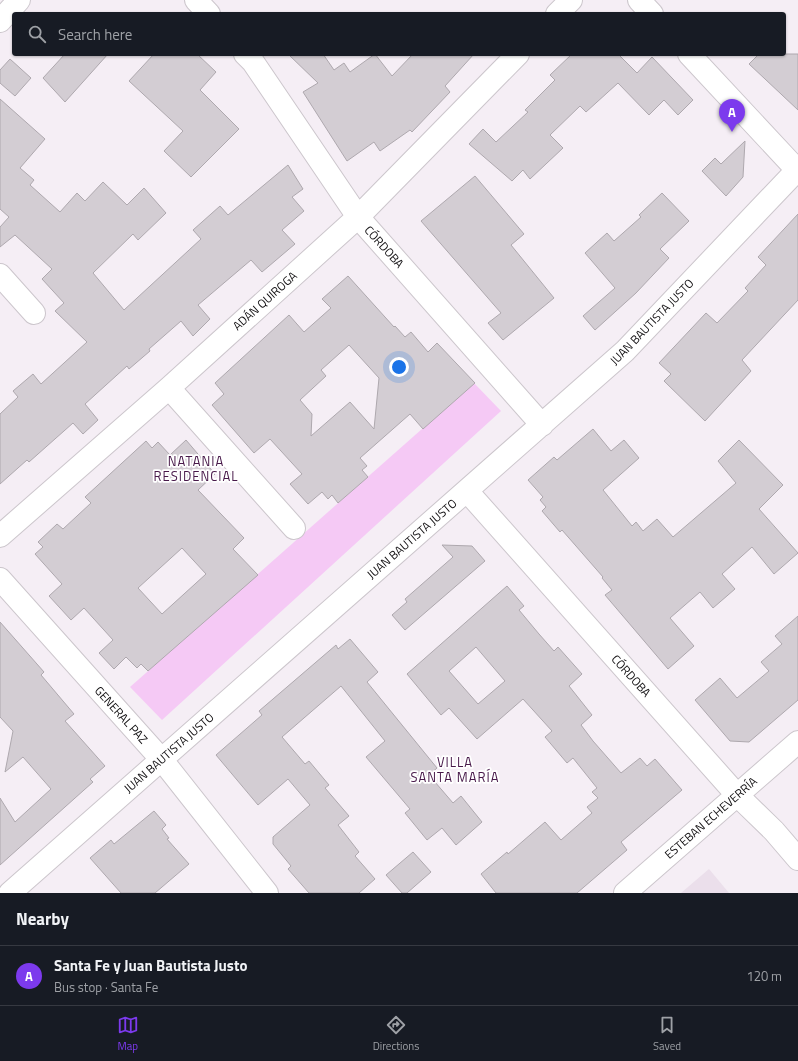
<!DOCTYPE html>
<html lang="en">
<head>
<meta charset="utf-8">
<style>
	body { margin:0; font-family:"Titillium Web",sans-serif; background:#242831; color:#f1f3f6 }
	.you { position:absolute; left:399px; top:367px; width:14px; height:14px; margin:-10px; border:3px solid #fff; border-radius:50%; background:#1a73e8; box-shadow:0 0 0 6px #1a73e833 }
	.badge { display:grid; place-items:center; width:26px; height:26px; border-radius:50%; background:#7c3aed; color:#fff; font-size:13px; font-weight:700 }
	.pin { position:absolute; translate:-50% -33px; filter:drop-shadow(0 1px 2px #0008) }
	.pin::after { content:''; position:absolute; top:21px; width:14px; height:12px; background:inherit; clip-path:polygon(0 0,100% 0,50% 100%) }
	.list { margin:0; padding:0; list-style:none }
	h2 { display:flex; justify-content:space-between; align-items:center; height:52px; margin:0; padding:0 16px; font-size:17px }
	h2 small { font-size:13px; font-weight:400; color:#9ea1a6 }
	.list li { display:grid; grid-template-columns:26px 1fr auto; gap:12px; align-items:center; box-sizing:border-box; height:60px; padding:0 16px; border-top:1px solid #363941 }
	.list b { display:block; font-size:15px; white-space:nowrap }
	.list p { margin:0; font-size:13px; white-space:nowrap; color:#9ea1a6 }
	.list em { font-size:13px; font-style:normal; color:#9ea1a6 }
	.icon { flex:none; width:22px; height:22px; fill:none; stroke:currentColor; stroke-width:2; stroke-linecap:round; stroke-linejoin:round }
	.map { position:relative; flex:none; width:798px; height:893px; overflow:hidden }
	.search { position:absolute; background:#171b24; box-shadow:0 1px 3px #0004; left:12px; right:12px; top:12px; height:44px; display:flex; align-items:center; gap:10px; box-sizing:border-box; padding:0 14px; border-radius:4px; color:#9ea1a6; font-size:15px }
	.sheet { height:112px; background:#171b24 }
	nav { display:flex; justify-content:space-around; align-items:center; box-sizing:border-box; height:56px; border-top:1px solid #363941; background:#171b24; font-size:11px; color:#9ea1a6 }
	nav a { display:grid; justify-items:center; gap:2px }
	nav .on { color:#7c3aed }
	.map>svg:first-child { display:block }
	.built { fill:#ebdfeb }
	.green { fill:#f5c9f5 }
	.building { fill:#d3cdd3; stroke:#aea8ae; fill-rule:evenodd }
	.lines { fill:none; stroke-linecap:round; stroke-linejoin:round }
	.street-casing { stroke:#ccc6cc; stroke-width:24 }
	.street { stroke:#fff; stroke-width:22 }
	.labels { text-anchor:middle; stroke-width:3.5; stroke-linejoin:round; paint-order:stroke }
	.street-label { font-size:12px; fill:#100e10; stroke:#fff }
	.neighbourhood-label { font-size:13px; letter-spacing:1px; fill:#471849; stroke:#fff }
</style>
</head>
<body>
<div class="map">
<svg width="798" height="893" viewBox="0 0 798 893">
	<rect width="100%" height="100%" fill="#f5eef5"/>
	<path class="built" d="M709,869L729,893H681Z"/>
	<path class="green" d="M474,383L501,411L162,720L130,687Z"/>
	<path class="building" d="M65,54H108L65,102L43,78Z
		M154,54H197L216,72L200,90L239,129L191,177L164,151L183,131L129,81Z
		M288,54H323L334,70L344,63L350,72L375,54L392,76L413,54H474L445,86L450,92L412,132L410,130L380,151L374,142L347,161L303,92L318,83Z
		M572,54H618L637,73L652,57L693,100L678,115L664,100L649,115L618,83L586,112L580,106L550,135L563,148L530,179L523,170L512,181L469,144L483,129L496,142L528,112L525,110L555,80L550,75Z
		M759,54H798V110L749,64Z
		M10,59L31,78L15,96L0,83V70Z
		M0,99L45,139L20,168L34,180L30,185L60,212L77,193L85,201L103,182L127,205L144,188L166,213L138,240L133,234L93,273L124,310L201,239L193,230L220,206L228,215L288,165L303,189L292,197L304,211L282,230L295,244L262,272L251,260L198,305L210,319L193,336L181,321L149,349L150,351L129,369L127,366L85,404L98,420L83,434L73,423L29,462L27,460L0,484V414L18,397L13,391L33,374L41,384L87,342L55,311L64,303L42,279L52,269L15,235L0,247V227L9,217L0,209Z
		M745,141L743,177L726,196L702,171L715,158L721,164Z
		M475,176L524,234L511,245L554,298L503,340L488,323L501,313L421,221Z
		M662,193L689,221L660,249L669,258L636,293L595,330L583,316L615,288L585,253L607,233L614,241L641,217L639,215Z
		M798,214V300L742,360L751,371L705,421L664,381L671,374L659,363L706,313L717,323L748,291L745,288L766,265L758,257Z
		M348,276L394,327L395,326L405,337L411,332L428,352L437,343L475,383L423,429L410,414L360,458L367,466L362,470L368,477L338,503L332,495L328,499L322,492L308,504L290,484L302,474L270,439L254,453L212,405L224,394L215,383L289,315L304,332L331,308L322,299ZM349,345L379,378L374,429L350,402L311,436L312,414L300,400L326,376L321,370Z
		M593,429L611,451L624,440L639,458L603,490L632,526L636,522L643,531L657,519L673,537L736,483L718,461L739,440L783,485L759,509L798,553L774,574L752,547L722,574L735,589L713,608L700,592L670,618L694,646L668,669L605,595L612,590L602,578L603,577L562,530L560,532L542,511L546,507L540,500L543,497L528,480L554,457L557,460Z
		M186,440L215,474L198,490L244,538L233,549L258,575L148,671L141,664L137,668L126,657L114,669L99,653L113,640L84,608L71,620L49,596L62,584L35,554L43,547L38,542L57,524L63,529L91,503L85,497L146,441L152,448L158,442L170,455ZM182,548L206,574L162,614L138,588Z
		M442,545L472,546L485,561L405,630L392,615L407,602L405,599L453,557Z
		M507,586L524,606L519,610L539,634L554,651L558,647L582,674L569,686L592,715L581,725L593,741L621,773L640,758L647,766L655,759L682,790L621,842L627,850L577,893H496L481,874L507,852L508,854L545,822L561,840L592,813L587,807L598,798L592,792L597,788L573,758L567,763L545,737L552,731L523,699L477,739L449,708L441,715L407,674ZM476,647L505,681L478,704L449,671Z
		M798,616V700L749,742L730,741L695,700L720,678L737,698L769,671L761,662L782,644L775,636Z
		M0,622L44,672L41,675L74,714L65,721L105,766L90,779L93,782L0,865V798L15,822L51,789L23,757L5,772L13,731L0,717Z
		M350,639L378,672L367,682L437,768L429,775L453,803L461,796L482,822L456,845L442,828L427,840L405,813L410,809L366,757L385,741L341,686L282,737L305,764L309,761L329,785L325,788L349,816L338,825L359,852L355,856L375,879L359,893H309L288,869L291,866L273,844V837L310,805L288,779L258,805L216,755L262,715L259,711L336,645L338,649Z
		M154,811L166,825L162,829L169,838L167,839L189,864L155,893H121L90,858L111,840L114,844Z
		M413,852L431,872L407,893H402L386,875Z"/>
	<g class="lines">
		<g class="street-casing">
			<path id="street" d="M196,0L209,14
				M639,0L652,14
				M557,14L571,0
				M0,21L19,0
				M245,54L253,62L358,217L542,425
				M689,54L798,171
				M0,275L34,313
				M169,388L294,528
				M467,491L737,795L774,831L798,859
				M0,536L169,388L358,217L518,54
				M0,579L162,760L267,893
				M10,893L625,351L798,169
				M625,893L798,742"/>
		</g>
		<use href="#street" class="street"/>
	</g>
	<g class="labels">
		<g class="street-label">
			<text transform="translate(384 247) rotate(48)" y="4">CÓRDOBA</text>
			<text transform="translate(265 301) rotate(-42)" y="4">ADÁN QUIROGA</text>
			<text transform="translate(652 322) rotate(-46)" y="4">JUAN BAUTISTA JUSTO</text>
			<text transform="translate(412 539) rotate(-41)" y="4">JUAN BAUTISTA JUSTO</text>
			<text transform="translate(631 676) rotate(48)" y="4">CÓRDOBA</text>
			<text transform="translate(121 715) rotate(48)" y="4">GENERAL PAZ</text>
			<text transform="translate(169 753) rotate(-41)" y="4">JUAN BAUTISTA JUSTO</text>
			<text transform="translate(711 818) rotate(-41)" y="4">ESTEBAN ECHEVERRÍA</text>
		</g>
		<g class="neighbourhood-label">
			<text x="196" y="466">NATANIA<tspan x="196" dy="15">RESIDENCIAL</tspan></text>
			<text x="455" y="767">VILLA<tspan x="455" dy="15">SANTA MARÍA</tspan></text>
		</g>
	</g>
</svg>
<div class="you"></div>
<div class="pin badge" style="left:732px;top:132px">A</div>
<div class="search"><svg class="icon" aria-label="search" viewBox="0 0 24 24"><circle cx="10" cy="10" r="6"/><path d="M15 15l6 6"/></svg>Search here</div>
</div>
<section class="sheet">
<h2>Nearby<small></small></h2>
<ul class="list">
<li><span class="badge">A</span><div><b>Santa Fe y Juan Bautista Justo</b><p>Bus stop · Santa Fe</p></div><em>120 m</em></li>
</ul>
</section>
<nav>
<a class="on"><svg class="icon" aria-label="map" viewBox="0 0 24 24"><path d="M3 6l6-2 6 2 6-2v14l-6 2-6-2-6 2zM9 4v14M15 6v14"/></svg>Map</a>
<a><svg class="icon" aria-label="directions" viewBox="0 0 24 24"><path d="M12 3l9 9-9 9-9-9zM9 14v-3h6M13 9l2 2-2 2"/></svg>Directions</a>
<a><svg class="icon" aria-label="saved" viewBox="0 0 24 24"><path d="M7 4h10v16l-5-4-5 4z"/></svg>Saved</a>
</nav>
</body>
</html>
